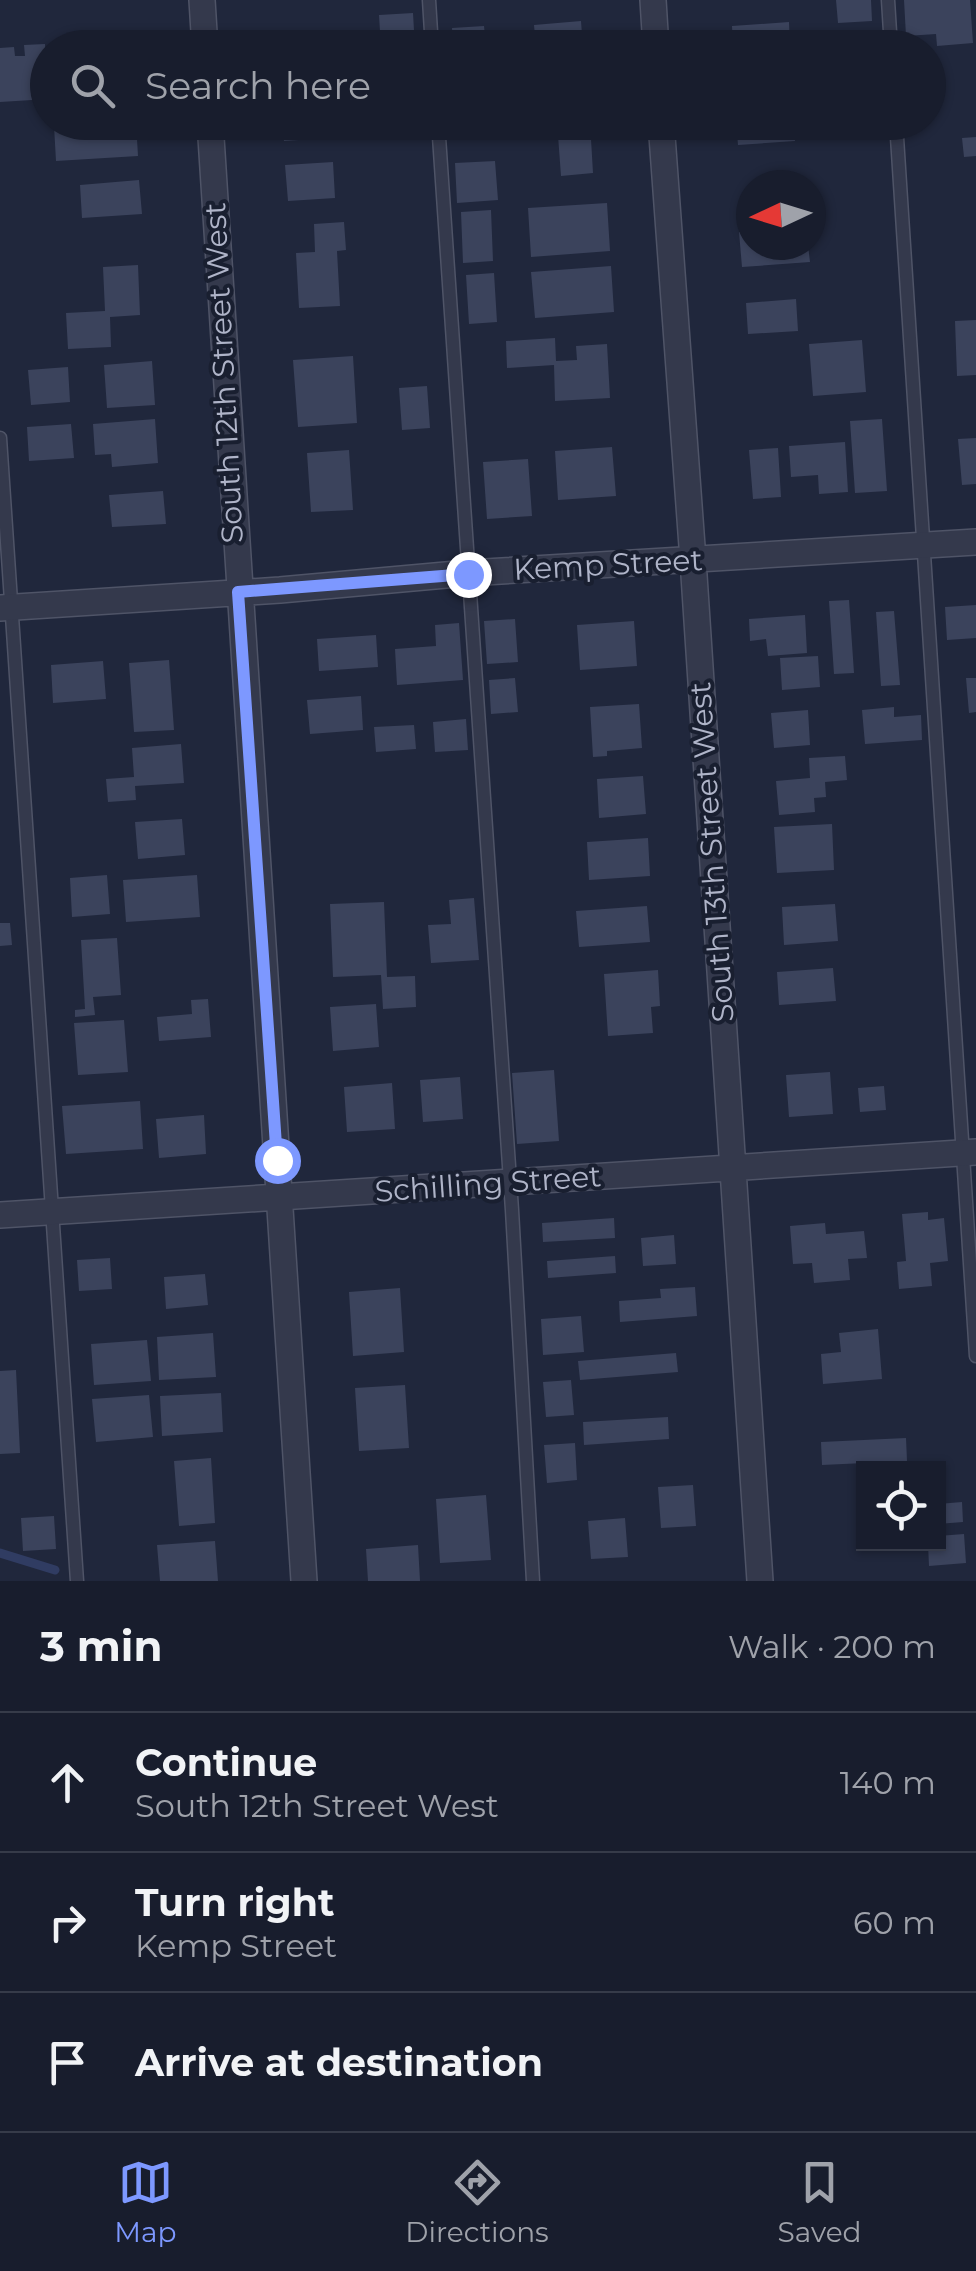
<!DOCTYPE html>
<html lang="en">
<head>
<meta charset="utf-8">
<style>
	body { margin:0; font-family:Montserrat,sans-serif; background:#252a39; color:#f1f3f6 }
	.controls { position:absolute; right:30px; bottom:30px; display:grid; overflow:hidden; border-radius:0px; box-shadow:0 2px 8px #0004 }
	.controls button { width:90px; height:90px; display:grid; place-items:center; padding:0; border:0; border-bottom:2px solid #363b49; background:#181d2d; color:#f1f3f6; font:50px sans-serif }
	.compass { position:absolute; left:736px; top:170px; width:90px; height:90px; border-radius:50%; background:#181d2d; box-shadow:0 2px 8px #0004; rotate:266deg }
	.stop { position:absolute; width:30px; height:30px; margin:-22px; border:8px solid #7d98ff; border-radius:50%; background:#fff }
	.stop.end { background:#7d98ff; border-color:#fff; box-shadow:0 2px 10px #0008 }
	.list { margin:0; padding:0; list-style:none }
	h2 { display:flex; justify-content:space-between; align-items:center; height:130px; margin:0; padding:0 40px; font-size:42px }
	h2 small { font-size:32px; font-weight:400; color:#9fa2aa }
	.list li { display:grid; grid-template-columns:65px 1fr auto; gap:30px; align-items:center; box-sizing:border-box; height:140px; padding:0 40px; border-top:2px solid #363b49 }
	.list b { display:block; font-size:38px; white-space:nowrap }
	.list p { margin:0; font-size:32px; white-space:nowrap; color:#9fa2aa }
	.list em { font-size:32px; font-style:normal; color:#9fa2aa }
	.icon { flex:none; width:55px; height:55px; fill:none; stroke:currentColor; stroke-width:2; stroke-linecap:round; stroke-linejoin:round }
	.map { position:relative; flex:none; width:976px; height:1581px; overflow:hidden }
	.search { position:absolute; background:#181d2d; box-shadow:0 2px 8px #0004; left:30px; right:30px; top:30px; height:110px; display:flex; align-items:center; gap:25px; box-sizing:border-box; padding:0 35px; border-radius:55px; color:#9fa2aa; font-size:38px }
	.sheet { height:550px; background:#181d2d }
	nav { display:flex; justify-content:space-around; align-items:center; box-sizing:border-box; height:140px; border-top:2px solid #363b49; background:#181d2d; font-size:28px; color:#9fa2aa }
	nav a { display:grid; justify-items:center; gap:5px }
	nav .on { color:#7d98ff }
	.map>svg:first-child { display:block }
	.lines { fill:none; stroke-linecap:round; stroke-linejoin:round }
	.stream { stroke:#303c62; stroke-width:9 }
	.building { fill:#3b435c }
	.lane-casing { stroke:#4f5467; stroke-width:15 }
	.street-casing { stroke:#4f5467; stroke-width:28 }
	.lane { stroke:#34394c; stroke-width:12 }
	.street { stroke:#34394c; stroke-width:25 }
	.route { stroke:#7d98ff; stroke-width:12 }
	.labels { text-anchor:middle; stroke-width:8; stroke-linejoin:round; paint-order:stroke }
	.street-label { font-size:30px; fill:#afb4c8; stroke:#191f30 }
</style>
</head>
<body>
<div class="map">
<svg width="976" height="1581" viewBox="0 0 976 1581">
	<rect width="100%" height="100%" fill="#20273c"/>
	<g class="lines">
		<path class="stream" d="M0,1553L55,1570"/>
	</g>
	<path class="building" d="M836,0H871L872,21L838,23Z
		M904,0H970L973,43L937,46L936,34L906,36Z
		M413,13L415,48H381L379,15Z
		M581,21L583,48H536L534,25Z
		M789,22L790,48H733L732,26Z
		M484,26L485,36L512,34L513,48H453L452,28Z
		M328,38V48H276V42Z
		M45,44L48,99L0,102V48L14,47L15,56H25L24,45Z
		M110,122H136L138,156L56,161L54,126Z
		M282,122H327L328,138L284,141Z
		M380,122H414L415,135L381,137Z
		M557,122H590L593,173L561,176Z
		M736,122H794L795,141L738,145Z
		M976,137V156L964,157L962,138Z
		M495,161L498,200L457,203L455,163Z
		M333,162L335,198L288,201L285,165Z
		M139,180L142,214L82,218L80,185Z
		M607,203L610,251L531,257L528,208Z
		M491,210L493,261L463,263L461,212Z
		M344,222L346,250L337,251L340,306L299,308L296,253L315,252L314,224Z
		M751,231V245H808L810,262L742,267L739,232Z
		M138,265L140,315L110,317L111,347L68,349L66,313L105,311L103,267Z
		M611,266L614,312L535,318L531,272Z
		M494,273L497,322L469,324L466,275Z
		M796,299L798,331L748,334L746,303Z
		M976,320V375L957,376L955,321Z
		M555,338L556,361L577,360L576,346L607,344L610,398L555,401L554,365L507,368L506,341Z
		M862,340L866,392L813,396L809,344Z
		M353,356L357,423L298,427L293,360Z
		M152,361L155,405L107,408L104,365Z
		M68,367L70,402L31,405L28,370Z
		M427,386L430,428L402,430L399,388Z
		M155,419L158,463L112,467L111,454L95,455L93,424Z
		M882,419L887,491L855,493L850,421Z
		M71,424L74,458L29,461L27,427Z
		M976,438V484L962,485L958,439Z
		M845,442L848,492L819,494L818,475L791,477L789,446Z
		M612,447L616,496L558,500L555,451Z
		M778,448L781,497L753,499L749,450Z
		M349,450L353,510L311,512L307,453Z
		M528,459L532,516L487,519L483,462Z
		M163,491L166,524L112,527L109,495Z
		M849,600L854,673L834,674L829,601Z
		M976,605V638L947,640L945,607Z
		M894,611L900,685L881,686L876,612Z
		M805,615L807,653L768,656L766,639L750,641L749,619Z
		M515,619L518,662L487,664L484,621Z
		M634,621L637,666L580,670L577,625Z
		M459,623L463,680L397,685L395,649L436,646L435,625Z
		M376,635L378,667L319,671L317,639Z
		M818,656L820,687L782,690L780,658Z
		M169,660L174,730L134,732L129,663Z
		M103,661L106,699L53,703L51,665Z
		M515,678L518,712L491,714L489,680Z
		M966,678H976V712L969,713Z
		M361,696L363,730L310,734L307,700Z
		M639,704L642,748L607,751V756L593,757L590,707Z
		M894,707V717L921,715L922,740L865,744L862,710Z
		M808,710L810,745L774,748L771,713Z
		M466,719L468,750L435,752L433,722Z
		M414,725L416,749L376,752L374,727Z
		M181,744L184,783L135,786L136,800L108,802L106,779L134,777L132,748Z
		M845,756L847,780L825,782L826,797L814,798L815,812L779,815L776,781L810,778L809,758Z
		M643,776L646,814L599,818L597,779Z
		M182,819L185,855L138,859L135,822Z
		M832,824L834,870L777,873L774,827Z
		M648,838L650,876L589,880L587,842Z
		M107,875L110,914L72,917L70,878Z
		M197,875L200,917L126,922L123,880Z
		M474,898L479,960L431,963L428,925L451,924L449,900Z
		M384,902L387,977L415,976L416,1007L383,1009L381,975L333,977L330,904Z
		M835,904L838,941L784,945L782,907Z
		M647,906L650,942L579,947L576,911Z
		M0,923H10L12,945L0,946Z
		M117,938L121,995L93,997L95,1015L75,1017V1010L85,1009L81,940Z
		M833,968L836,1001L779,1005L777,972Z
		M658,970L660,1006L651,1007L653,1033L608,1036L604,974Z
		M208,999L211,1037L159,1041L157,1017L192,1014L191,1000Z
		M376,1004L379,1047L333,1051L330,1007Z
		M124,1020L128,1072L78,1075L74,1023Z
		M554,1070L559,1141L517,1144L512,1073Z
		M830,1072L833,1114L789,1117L786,1075Z
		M460,1077L463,1119L423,1122L420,1080Z
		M392,1083L395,1129L347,1132L344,1087Z
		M884,1086L886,1110L860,1112L858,1088Z
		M140,1101L143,1149L66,1154L62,1106Z
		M204,1115L206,1154L159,1158L156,1119Z
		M928,1212V1220L944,1218L948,1261L930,1263L932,1286L899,1289L897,1262L906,1261L902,1214Z
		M614,1218L615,1238L543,1242L542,1223Z
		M825,1223L826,1234L864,1231L867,1258L848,1259L850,1280L814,1283L812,1263L793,1264L790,1226Z
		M674,1235L676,1264L643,1266L641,1238Z
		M615,1256L616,1273L548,1278L547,1261Z
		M110,1258L112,1289L79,1291L77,1260Z
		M205,1274L208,1305L166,1309L164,1277Z
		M695,1287L697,1316L620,1322L619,1301L661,1298L660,1289Z
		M400,1288L404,1352L353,1356L349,1292Z
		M581,1316L584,1352L543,1355L541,1319Z
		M878,1329L882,1379L823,1384L821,1354L841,1352L839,1333Z
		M213,1333L216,1377L159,1380L157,1337Z
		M147,1340L151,1381L94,1385L91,1344Z
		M676,1353L678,1372L580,1380L578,1361Z
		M16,1370L20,1453L0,1454V1371Z
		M571,1380L574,1415L546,1417L543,1382Z
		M405,1385L409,1448L359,1451L355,1388Z
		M221,1393L223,1432L162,1436L160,1396Z
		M149,1395L153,1437L96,1442L92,1399Z
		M668,1417L669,1439L584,1445L583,1422Z
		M906,1438L907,1461L822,1465L821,1442Z
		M575,1443L577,1480L547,1483L544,1445Z
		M211,1458L215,1523L179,1526L174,1461Z
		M693,1485L696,1526L661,1528L658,1487Z
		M486,1495L491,1560L440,1563L436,1499Z
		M962,1502L963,1522L938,1524V1504Z
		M54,1516L56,1549L23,1551L21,1518Z
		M625,1518L628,1557L591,1559L588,1521Z
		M964,1534L966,1563L929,1566L928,1544H938V1536Z
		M215,1541L218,1581H160L157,1545Z
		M418,1545L420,1581H368L366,1549Z"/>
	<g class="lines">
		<g class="lane-casing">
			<path id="lane" d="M429,0L432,48
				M888,0L891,48
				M438,122L512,1210L533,1581
				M896,122L976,1356
				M0,438L77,1581"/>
		</g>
		<g class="street-casing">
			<path id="street" d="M202,0L205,48
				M653,0L656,48
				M210,122C238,609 274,1095 304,1581
				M661,122L693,560L760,1581
				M0,608L280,590L468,573L976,542
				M0,1215L976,1152"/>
		</g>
		<use href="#lane" class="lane"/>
		<use href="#street" class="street"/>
	</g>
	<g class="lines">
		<path class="route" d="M277,1160L238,592L468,574"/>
	</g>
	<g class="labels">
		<g class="street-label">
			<text transform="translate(224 373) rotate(-93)" y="10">South 12th Street West</text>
			<text transform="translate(608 565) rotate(-3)" y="10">Kemp Street</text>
			<text transform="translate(712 852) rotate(-94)" y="10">South 13th Street West</text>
			<text transform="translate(488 1184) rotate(-4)" y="10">Schilling Street</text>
		</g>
	</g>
</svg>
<div class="controls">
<button><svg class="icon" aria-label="locate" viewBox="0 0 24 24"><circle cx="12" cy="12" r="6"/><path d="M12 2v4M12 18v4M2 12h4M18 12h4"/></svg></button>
</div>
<svg class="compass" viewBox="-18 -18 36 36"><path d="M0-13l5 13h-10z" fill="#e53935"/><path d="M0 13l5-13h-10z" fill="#9fa2aa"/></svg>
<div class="stop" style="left:277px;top:1160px"></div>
<div class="stop end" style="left:468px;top:574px"></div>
<div class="search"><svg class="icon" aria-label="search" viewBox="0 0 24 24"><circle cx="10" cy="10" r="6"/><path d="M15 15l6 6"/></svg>Search here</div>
</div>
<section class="sheet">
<h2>3 min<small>Walk · 200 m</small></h2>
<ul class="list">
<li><svg class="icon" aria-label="ahead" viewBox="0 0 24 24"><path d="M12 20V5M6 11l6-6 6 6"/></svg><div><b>Continue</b><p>South 12th Street West</p></div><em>140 m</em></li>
<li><svg class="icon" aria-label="right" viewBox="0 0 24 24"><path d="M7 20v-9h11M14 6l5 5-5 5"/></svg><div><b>Turn right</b><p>Kemp Street</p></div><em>60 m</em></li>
<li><svg class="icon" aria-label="arrive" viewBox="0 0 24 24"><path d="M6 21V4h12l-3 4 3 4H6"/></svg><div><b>Arrive at destination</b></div></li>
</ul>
</section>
<nav>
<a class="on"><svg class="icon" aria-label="map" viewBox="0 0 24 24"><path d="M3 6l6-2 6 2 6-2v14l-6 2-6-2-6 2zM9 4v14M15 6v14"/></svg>Map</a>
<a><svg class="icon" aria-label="directions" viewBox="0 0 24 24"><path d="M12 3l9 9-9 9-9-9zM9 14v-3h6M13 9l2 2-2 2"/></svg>Directions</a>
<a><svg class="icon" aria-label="saved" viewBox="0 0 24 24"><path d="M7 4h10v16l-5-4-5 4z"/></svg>Saved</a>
</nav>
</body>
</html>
